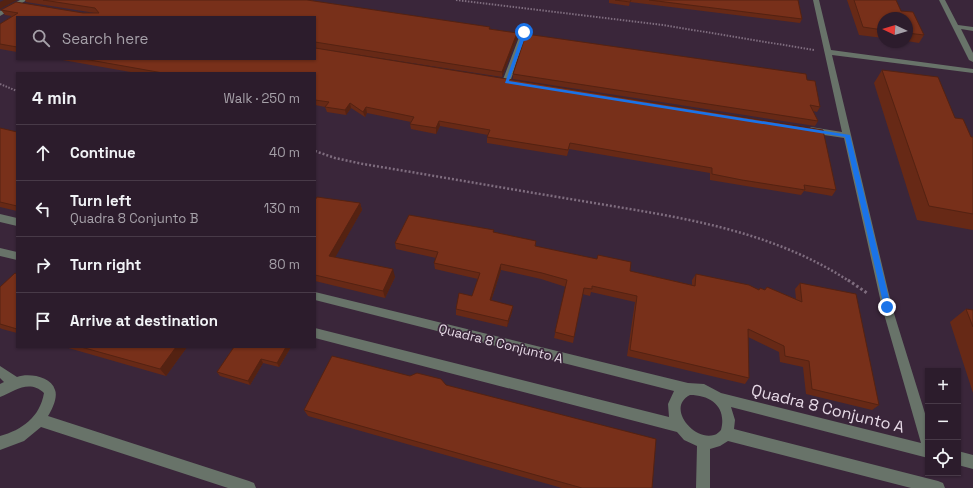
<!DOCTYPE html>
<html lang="en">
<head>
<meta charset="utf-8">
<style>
	body { margin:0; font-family:"Space Grotesk",sans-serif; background:#342534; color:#f1f3f6 }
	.controls { position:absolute; right:12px; bottom:12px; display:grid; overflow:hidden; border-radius:0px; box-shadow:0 1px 3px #0004 }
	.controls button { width:36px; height:36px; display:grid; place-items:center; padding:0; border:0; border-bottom:1px solid #483a48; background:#2c1c2c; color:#f1f3f6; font:20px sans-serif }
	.compass { position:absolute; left:877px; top:12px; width:36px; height:36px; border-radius:50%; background:#2c1c2c; box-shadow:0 1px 3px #0004; rotate:274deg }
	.stop { position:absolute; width:12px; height:12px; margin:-9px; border:3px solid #1a73e8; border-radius:50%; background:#fff }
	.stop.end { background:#1a73e8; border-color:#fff; box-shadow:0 1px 4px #0008 }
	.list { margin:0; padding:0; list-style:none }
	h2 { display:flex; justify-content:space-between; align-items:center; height:52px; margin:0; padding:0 16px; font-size:17px }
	h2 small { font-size:13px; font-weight:400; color:#a6a1a9 }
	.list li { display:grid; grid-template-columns:26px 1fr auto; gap:12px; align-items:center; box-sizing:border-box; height:56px; padding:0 16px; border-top:1px solid #483a48 }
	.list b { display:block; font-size:15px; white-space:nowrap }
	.list p { margin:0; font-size:13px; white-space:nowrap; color:#a6a1a9 }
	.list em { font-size:13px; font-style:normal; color:#a6a1a9 }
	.icon { flex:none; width:22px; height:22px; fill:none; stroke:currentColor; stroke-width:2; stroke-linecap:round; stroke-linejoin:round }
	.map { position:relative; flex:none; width:973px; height:488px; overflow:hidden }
	.search { position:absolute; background:#2c1c2c; box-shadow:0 1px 3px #0004; left:16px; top:16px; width:300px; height:44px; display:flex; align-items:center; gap:10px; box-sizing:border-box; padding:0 14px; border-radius:0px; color:#a6a1a9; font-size:15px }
	.panel { position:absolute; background:#2c1c2c; box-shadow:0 1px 3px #0004; left:16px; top:72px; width:300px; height:276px; border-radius:0px }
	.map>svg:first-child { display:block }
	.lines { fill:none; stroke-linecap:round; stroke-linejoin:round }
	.path-far2 { stroke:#7f6d7f; stroke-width:2; stroke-dasharray:1.5 1.5; stroke-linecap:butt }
	.path-far1 { stroke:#7f6d7f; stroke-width:2.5; stroke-dasharray:2 2; stroke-linecap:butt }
	.path { stroke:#7f6d7f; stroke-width:3; stroke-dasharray:2.5 2.5; stroke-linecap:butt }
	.minor { fill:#687369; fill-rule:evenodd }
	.wall { fill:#672916 }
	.shaded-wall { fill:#542212 }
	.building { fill:#78301a; stroke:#542212 }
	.route { fill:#1a73e8 }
	.labels { text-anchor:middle; stroke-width:3.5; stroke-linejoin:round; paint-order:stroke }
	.street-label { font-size:13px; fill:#e7dae7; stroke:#3a263a }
	.near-street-label { font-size:16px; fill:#e7dae7; stroke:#3a263a }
</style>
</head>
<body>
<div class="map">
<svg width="973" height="488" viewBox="0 0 973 488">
	<rect width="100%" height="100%" fill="#3a263a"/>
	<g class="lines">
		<path class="path-far2" d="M456,0L663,25L814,50
			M0,84L17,91"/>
		<path class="path-far1" d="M315,151L335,158L363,164C436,176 509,189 582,201C676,217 767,228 849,281"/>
		<path class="path" d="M848,280L867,293"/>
		<path class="minor" d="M20,0H27L0,16V11Z
			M813,0H819L831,50L973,69V73L832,55L892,307L928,423V458L731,407L735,420L734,429L938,481L943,483L945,488H911L728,441L720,446L710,449V488H696L697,446L684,440L677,432L315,338V328L669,417L668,404L674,391L315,300V292L688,383L704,384L721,393L921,443L882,307L844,138L811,133L807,130L811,127L842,132ZM690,395C711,395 727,407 721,430C719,432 716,435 714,435C693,441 666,407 690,395Z
			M939,0H945L958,25L973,27V31L961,29L973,53V62L969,60Z
			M524,30L527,32L510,82L506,84H503L502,82L521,32Z
			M0,214L17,218V226L0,222Z
			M0,248L17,252V260L0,256Z
			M0,366L17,377C28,373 51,376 55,390C58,397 52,410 48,416L249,481L254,483L256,488H228L41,427L24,441L0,450V436C22,430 40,417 44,393C29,379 15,391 0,397V384L4,382L0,378Z
			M958,451L973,455V469L958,465Z"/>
	</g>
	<path class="wall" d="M25,0H307L517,33V38L502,77L315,48L836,190L832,196L804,191L801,195L710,180V173L569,149L567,156L487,143V137L488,135L440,126L436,134L411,129L410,124L411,122L367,113L365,117L351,108L346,115L327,112L325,107L315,105V73H136L57,59H315V17H17V52L0,49V24L12,16L5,15L1,10L83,13H95L26,2Z
		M609,0H798L802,19L800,23L630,2L629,6L609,3Z
		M847,0H896L901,11L924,35L919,43L907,41V18H883V38L859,35Z
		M882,70L955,118L971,137H973V230L917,220L874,83Z
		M513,74L807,80L820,107L817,112L813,111L818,121L815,126L513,79Z
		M0,128L17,132V211L0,207Z
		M315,200L360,203L362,210L335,257L395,277L385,298L315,281Z
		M494,230V232L536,241V246L630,271L692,285V280L696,274L759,289L764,290L767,287L796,299L795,289L800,283L879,405L872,410L806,394L803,367L780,362L779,352L748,337L749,378L745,384L627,356L635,302L591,292L590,296L582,294L573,343L554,338L566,287L541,279L501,270L491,301L513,306L512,312L507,327L456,315V309L472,296L478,279L435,269L434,263L436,258L396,249L395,243Z
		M17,274V333L2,329L0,328V287Z
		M966,309L973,310V393L950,322Z
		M65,347H187L166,376Z
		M234,347H291L279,367L263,363L250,385L220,376L217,372Z
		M446,385L652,488H562L308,416L304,410Z"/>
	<path class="shaded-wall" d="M4,0H17L0,9V2Z
		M517,33V38L502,77V72Z
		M350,103L351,108L346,115L345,110Z
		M366,107L367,113L365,117L363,112Z
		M439,121L440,126L436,134V128Z
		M360,203L362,210L332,263L329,256Z
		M501,264V270L489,307L490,300Z
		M393,269L395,277L385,298L383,291Z
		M513,306L512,312L507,327L508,321Z
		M176,347H187L166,376L160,369Z
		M286,347H291L279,367L277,363Z
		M261,359L263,363L250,385L248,381Z"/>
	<path class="building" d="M43,0H307L490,27L489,29L517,33L502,72L315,42V17H17V47L0,44V24L18,13L1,10L16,2L83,13H99L95,8Z
		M615,0H631L630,2Z
		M649,0H798L802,19Z
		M854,0H896L901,11L913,12L924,35L907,33V18H883V30L863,27Z
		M526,34L806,74L807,80L815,81L820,107L810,105L818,121L513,74Z
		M315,48L823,130L836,190L804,185L805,190L742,180L712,174V168L570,143L568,150L487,137L490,130L439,121L436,128L410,124L414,117L366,107L363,112L350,103L345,110L325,107L329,102L315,100V73H163L84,59H315Z
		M882,70L938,77L955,118L963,119L971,137H973V214L929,206Z
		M0,128L17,132V206L0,202Z
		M317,197L360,203L329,256L393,269L383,291L315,275V200Z
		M409,215L494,230L493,232L536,241L535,246L597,259L598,255L631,262L630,271L695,286L696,274L749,285L759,290L760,288L765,290L767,287L802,302L800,283L856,294L879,405L812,389L809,361L785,356L784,346L748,329L749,378L630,350L637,296L592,286V289L584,288L574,337L555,332L567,280L542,273L501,264L490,300L513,306L508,321L456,309L459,293L472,296L480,273L434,263L438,252L395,243Z
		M15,273L17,274V329L0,324V287Z
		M966,309L973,310V327Z
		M81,347H176L160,369Z
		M234,347H286L277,363L261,359L248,381L217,372Z
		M332,356L410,376L417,373L441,379L446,385L656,439L652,488H582L304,410Z"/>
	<path class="route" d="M523,31L527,32L509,81L850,135L891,307L890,309L887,310L884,307L845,137L505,83Z"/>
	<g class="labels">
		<g class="street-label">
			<text transform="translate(501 343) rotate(14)" y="5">Quadra 8 Conjunto A</text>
		</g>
		<g class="near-street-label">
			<text transform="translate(828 408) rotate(14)" y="6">Quadra 8 Conjunto A</text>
		</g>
	</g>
</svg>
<div class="controls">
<button>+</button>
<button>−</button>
<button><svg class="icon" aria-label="locate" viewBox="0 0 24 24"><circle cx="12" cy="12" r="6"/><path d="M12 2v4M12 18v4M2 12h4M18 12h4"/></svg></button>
</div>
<svg class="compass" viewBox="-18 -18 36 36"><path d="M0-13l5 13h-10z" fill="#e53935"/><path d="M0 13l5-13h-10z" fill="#a6a1a9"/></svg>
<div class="stop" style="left:524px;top:32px"></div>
<div class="stop end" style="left:887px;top:307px"></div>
<div class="search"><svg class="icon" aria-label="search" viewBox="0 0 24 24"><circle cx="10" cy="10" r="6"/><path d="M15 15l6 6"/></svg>Search here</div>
<section class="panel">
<h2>4 min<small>Walk · 250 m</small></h2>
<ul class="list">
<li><svg class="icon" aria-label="ahead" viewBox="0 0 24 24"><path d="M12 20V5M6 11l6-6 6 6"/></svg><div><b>Continue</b></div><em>40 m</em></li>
<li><svg class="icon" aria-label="left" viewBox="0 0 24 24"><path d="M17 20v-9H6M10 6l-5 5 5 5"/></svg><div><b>Turn left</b><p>Quadra 8 Conjunto B</p></div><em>130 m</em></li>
<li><svg class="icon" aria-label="right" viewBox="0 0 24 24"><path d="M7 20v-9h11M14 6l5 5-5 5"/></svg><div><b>Turn right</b></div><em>80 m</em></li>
<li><svg class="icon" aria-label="arrive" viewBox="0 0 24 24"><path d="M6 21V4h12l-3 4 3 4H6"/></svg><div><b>Arrive at destination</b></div></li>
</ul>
</section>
</div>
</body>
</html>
